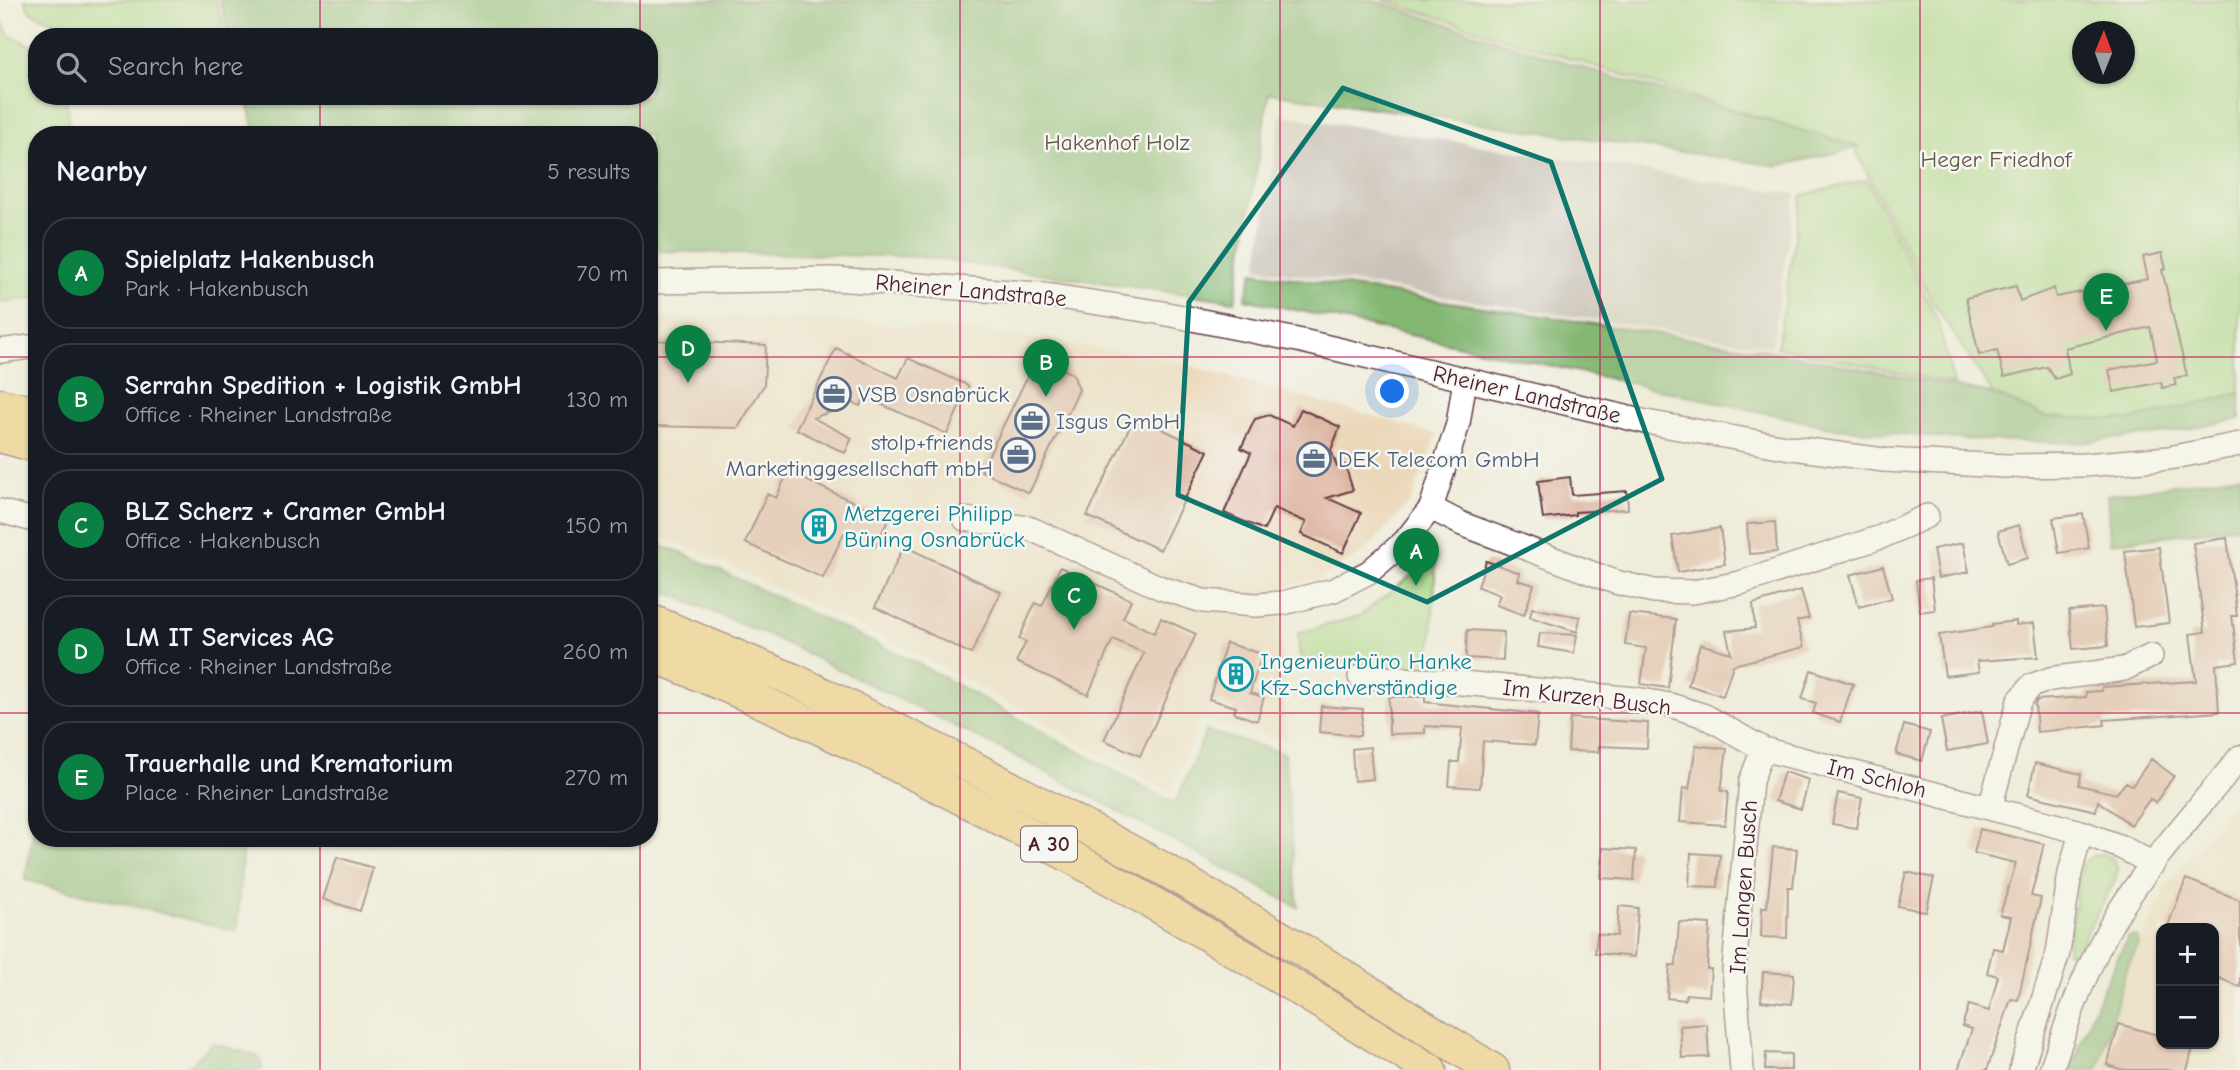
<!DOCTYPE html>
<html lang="en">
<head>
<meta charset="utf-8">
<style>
	body { margin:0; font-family:"Comic Neue",sans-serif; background:#20242c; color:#f1f3f6 }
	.controls { position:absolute; right:21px; bottom:21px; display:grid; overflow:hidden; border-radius:14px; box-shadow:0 2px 5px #0004 }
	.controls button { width:63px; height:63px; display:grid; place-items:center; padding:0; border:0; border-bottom:2px solid #363941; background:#171b24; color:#f1f3f6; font:35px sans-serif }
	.compass { position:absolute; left:2072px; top:21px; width:63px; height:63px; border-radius:50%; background:#171b24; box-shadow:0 2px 5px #0004; rotate:1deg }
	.you { position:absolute; left:1393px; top:392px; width:24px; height:24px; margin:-18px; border:5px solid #fff; border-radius:50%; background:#1a73e8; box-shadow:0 0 0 10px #1a73e833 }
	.badge { display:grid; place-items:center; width:46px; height:46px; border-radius:50%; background:#0b8043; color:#fff; font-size:23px; font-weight:700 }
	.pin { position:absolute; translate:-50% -58px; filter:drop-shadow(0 2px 4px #0008) }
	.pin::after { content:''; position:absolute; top:37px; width:24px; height:21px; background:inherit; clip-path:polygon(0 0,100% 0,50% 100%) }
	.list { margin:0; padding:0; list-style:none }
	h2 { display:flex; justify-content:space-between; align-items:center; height:91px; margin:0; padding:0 28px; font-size:30px }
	h2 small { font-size:23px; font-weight:400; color:#9ea1a6 }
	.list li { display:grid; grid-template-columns:46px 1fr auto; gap:21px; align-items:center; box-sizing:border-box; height:112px; margin:0 14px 14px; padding:0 14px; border:2px solid #363941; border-radius:28px }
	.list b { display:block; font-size:26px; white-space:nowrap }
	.list p { margin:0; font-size:23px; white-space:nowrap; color:#9ea1a6 }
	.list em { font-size:23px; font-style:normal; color:#9ea1a6 }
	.icon { flex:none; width:38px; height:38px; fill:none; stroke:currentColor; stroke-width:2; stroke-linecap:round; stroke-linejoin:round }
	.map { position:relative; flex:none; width:2240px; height:1070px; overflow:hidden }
	.search { position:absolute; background:#171b24; box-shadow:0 2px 5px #0004; left:28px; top:28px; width:630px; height:77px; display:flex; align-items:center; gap:18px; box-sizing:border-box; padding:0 24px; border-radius:28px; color:#9ea1a6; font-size:26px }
	.panel { position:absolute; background:#171b24; box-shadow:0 2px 5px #0004; left:28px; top:126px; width:630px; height:721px; border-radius:28px }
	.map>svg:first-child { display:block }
	.built { fill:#ebd8ba; fill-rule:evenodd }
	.industrial { fill:#cbc3b8 }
	.green { fill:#a4d685; stroke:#777a58; stroke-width:2; fill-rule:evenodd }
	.forest { fill:#83b772; stroke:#666b4e; stroke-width:2 }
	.building { fill:#dbac97 }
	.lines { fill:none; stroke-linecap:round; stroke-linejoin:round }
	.minor-casing { stroke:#633e45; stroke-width:26 }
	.highway-casing { stroke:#633e45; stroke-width:35 }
	.minor { stroke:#fff; stroke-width:23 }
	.highway { stroke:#efc469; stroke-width:32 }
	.marked { fill:none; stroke:#0f766e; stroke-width:5; stroke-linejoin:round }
	.grid { fill:none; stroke:#c2185b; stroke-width:2; stroke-opacity:0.55 }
	.labels { text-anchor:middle; stroke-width:5; stroke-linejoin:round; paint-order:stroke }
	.shield { fill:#f6f6f2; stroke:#7e6067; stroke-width:2 }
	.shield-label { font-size:21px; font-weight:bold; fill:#4a1f2b }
	.park-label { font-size:23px; fill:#655646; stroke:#f6f6f2 }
	.street-label { font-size:23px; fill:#4a1f2b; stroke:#f6f6f2 }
	.service-label { font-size:23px; fill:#4e5e75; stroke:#f6f6f2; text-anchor:start }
	.culture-label { font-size:23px; fill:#0d838f; stroke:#f6f6f2; text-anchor:start }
</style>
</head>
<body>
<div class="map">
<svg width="2240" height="1070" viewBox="0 0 2240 1070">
	<rect width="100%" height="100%" fill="#f6f6f2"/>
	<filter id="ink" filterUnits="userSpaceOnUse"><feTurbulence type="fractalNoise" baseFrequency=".0143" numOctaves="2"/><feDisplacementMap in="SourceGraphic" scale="14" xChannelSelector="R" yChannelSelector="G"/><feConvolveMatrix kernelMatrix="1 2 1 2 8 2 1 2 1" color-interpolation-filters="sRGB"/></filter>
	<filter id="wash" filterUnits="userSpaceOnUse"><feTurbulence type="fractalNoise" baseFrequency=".00686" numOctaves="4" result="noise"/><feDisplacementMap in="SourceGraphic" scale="28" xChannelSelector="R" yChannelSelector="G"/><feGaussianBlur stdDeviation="1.57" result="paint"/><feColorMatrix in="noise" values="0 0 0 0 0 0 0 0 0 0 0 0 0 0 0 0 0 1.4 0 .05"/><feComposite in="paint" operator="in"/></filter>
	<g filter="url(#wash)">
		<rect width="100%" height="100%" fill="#efecd9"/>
		<path class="built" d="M666,317L819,320L993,333L1162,358L1437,434L1411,501L1366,550L1322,578L1279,588L1287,741L1200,720L1171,793L919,654L688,547L649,533V318Z
			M2240,795V1070H2098L2126,970L2169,883ZM2161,928H2214V1044H2161Z"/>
		<path class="industrial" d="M1280,115L1796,194L1772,347L1257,268Z"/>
		<path class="green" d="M25,0H216L226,37L74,31L29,11Z
			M1383,0H2240V393L2130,420L2046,417L1993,394L1931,299L1854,147ZM2082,32H2124V74H2082Z
			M0,15L8,35L37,48V96H66L70,135H37V298L0,302Z
			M1867,180L1937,319L1954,384L1777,347L1802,195Z
			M1436,556L1430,671L1300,659L1298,633L1360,616Z
			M2104,854L2113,859L2118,870L2114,882L2075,954L2067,951L2081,865L2092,856Z"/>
		<path class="forest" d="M220,0H1372L1612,77L1861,147L1778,166L1269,93L1235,301L920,257L649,251V135H256L246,96H649V37H230Z
			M1253,272L1772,351L1992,394L2046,417L2130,420L2240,393V419L2168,433L2076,443L1955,439L1835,428L1245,299Z
			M2240,475V526L2110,543L2107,495Z
			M649,542L680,552L915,662L1175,804L1206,731L1284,753L1298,907L1012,754L781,641L649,585Z
			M37,808V838H243L237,931L25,880Z
			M2137,936L2139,944L2126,970L2098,1070H2072C2086,1023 2105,981 2128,937Z
			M212,1043L260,1057L262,1070H184Z"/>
		<g id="blocks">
			<path class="building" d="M2162,253L2166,269L2162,270L2187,376L2174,378L2176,385L2162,388L2161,382L2114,392L2109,370L2157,360L2150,327L2065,348L2070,374L2055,379L2047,367L2004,377L1997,350L1979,355L1966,298L2016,286L2020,301L2054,288L2056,297L2148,279L2143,257Z
				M649,340L766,345L764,385L738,428L649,426Z
				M836,348L898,378L908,358L969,386L947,434L865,397L860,406L846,400L841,408L813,418L852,438L845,453L796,429Z
				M1037,357L1073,374L1079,390L1029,493L981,471Z
				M1301,409L1340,427L1331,450L1337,467L1345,465L1353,490L1327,498L1361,513L1343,553L1301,534L1306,522L1274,508L1264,530L1224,513L1251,453L1241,448L1255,419L1269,415L1293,426Z
				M1135,416L1208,451L1160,550L1087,516Z
				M788,472L889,518L875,547L844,533L823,578L745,543L767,494L776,498Z
				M1570,477L1572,495L1627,491L1628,509L1575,512V515L1543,519L1538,481Z
				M2083,514L2089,548L2059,553L2053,518Z
				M1775,522L1777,552L1749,554L1747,524Z
				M2019,525L2028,558L2007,564L1998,531Z
				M1720,528L1725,564L1678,572L1672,536Z
				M2227,538L2237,616H2232L2238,662L2216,665L2219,712L2104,720L2105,725L2037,732L2035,704L2037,700L2086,697V692L2102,691V687L2196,681L2190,634L2205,632L2193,543Z
				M1963,543L1969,572L1938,578L1933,549Z
				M904,546L1001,592L971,654L875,607Z
				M2159,547L2169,623L2134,627L2125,551Z
				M1486,561L1520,573L1518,580L1534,585L1524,615L1496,605L1500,595L1478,587Z
				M1883,566L1892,598L1859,607L1850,575Z
				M1060,567L1131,600L1123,618L1154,633L1161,618L1196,634L1140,756L1104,740L1144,653L1113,639L1088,695L1016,662L1026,642L1019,639L1035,603L1042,606Z
				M1931,578L1935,610L1920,612L1916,580Z
				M1801,590L1809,618L1797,621L1804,647L1733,665L1723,696L1688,685L1700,644L1731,653L1726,631L1755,628L1753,604Z
				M1532,608L1580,617L1577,632L1530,617Z
				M2104,608L2108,646L2073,649L2069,611Z
				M1629,614L1676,619L1668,688L1641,684L1646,648L1625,645Z
				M2016,621V625L2034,623L2038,657L1977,661L1979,672L1945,676L1939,635L1992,627V624Z
				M1467,630L1504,632L1503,660L1466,658Z
				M1540,633L1577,635L1574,653L1538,647Z
				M1226,643L1262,654L1250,693L1264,697L1257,721L1234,713L1236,707L1209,699Z
				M1811,670L1853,684L1840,722L1813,713L1816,703L1802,699Z
				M1389,697H1425V702L1538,714L1535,745L1483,741L1480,788L1449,786L1451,762H1459L1462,728L1425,726V733L1389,734Z
				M1321,706L1363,709L1360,736L1319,732Z
				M1982,711L1988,744L1947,751L1941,719Z
				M1570,718L1648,723L1647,748L1599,746L1598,752L1568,751Z
				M1904,725L1930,732L1922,761L1896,754Z
				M1696,745L1727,749L1721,791L1728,792L1725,825L1680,822L1683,788L1689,789Z
				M1370,747L1373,779L1354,781L1352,749Z
				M2151,759L2174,776L2155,803L2150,799L2131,825L2098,801L2096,811L2028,795L2035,763L2081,774L2079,785L2116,794L2126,782L2132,786Z
				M1784,772L1809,780L1801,809L1775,801Z
				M1838,793L1862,798L1856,828L1832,824Z
				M1980,829L2044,844L2031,896L2041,898L2018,1000L2011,999L1987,1070H1958L1972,1029L1962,1026L1969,1005L1989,1011L1998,976L1987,973L1993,948L2003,950L2011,917L2000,915L2016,863L1974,853Z
				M1773,847L1797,849L1793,887H1788L1787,938L1761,937L1762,907H1767Z
				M1603,848L1636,850L1634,880L1601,878Z
				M1691,853L1720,855L1718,887L1689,886Z
				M337,857L373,868L360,911L323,899Z
				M1906,872L1934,878L1926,912L1898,906Z
				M2186,879L2240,900V987L2214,976V928H2167Z
				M1619,906L1638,908L1634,957L1595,953L1597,934L1617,936Z
				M1679,922L1710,924L1707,969H1711L1709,996L1686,994L1685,1000L1667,998L1670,965L1676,966Z
				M1763,972L1794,974L1792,1004L1761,1001Z
				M1707,1024L1709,1057L1682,1058L1680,1026Z
				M2119,1024L2161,1036V1044H2194L2187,1070H2123L2107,1065Z
				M1766,1053L1791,1054V1070H1765Z"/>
		</g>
	</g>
	<g filter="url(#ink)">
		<use href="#blocks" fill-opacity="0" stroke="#633e45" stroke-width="2"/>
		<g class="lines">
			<g class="minor-casing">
				<path id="minor" d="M649,282L835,279L1039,294L1157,312L1302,341L1646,422L1785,447L1884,460L2007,466L2084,465L2169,458L2240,444
					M0,351L37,346
					M1431,508L1462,524L1615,582L1654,591L1693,592L1740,583L1881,537L1927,516
					M0,511L37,521
					M965,519L1029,528L1161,588L1203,601L1256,605L1283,603L1334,590L1369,572L1405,541L1431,508L1458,424L1465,379
					M1360,677L1440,681L1636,699L1670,705L1705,716L1763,749L2081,832L2121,847L2153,864
					M1990,808L2019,701L2031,686L2050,679L2124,669L2151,656
					M1742,1070L1734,969L1751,781L1763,749
					M2021,1070L2058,953L2070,873L2081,832
					M2051,1070C2069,1016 2088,962 2118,913C2153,857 2199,808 2240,757"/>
			</g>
			<g class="highway-casing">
				<path id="highway" d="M0,405L37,413
					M0,436L37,446
					M649,620L796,681L970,766L1160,867L1309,954L1493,1070
					M649,654C924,764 1180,914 1430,1070"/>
			</g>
			<use href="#minor" class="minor"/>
			<use href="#highway" class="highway"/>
		</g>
	</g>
	<path d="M0 0H2240V1070H0ZM1343,88L1551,162L1662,479L1427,602L1178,495L1189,302Z" fill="#efecd9" fill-opacity=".55" fill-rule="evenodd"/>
	<path class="marked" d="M1343,88L1551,162L1662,479L1427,602L1178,495L1189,302Z"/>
	<path class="grid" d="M320,0V37M640,0V37M960,0V1070M1280,0V1070M1600,0V1070M1920,0V1070M320,96V135M640,96V135M0,357H37M649,357H2240M0,713H37M649,713H2240M320,838V1070M640,838V1070"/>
	<defs>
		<g id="office-ring" transform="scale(1.75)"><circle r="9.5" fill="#f6f6f2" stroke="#5c6f8a" stroke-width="1.5"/><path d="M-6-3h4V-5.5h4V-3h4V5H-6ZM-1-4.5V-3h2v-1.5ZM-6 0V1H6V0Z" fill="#5c6f8a"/></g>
		<g id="building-ring" transform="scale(1.75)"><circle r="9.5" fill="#f6f6f2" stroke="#0f9aa8" stroke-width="1.5"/><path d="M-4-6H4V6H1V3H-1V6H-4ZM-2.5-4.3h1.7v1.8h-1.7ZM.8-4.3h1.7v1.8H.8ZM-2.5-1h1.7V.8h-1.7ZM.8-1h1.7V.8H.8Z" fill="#0f9aa8"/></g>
	</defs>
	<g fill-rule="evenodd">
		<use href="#office-ring" x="834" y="394"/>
		<use href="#office-ring" x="1032" y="421"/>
		<use href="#office-ring" x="1018" y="455"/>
		<use href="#office-ring" x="1314" y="459"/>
		<use href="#building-ring" x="819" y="526"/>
		<use href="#building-ring" x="1236" y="674"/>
	</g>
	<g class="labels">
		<rect class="shield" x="1021" y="826.5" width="56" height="35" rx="5"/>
		<g class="shield-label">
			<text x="1049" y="851">A 30</text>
		</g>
		<g class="park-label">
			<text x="1117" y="150">Hakenhof Holz</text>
			<text x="1996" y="167">Heger Friedhof</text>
		</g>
		<g class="street-label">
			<text transform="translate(971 290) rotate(5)" y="8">Rheiner Landstraße</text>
			<text transform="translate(1527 394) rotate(13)" y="8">Rheiner Landstraße</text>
			<text transform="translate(1587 697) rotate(7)" y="8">Im Kurzen Busch</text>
			<text transform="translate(1877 778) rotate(14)" y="8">Im Schloh</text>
			<text transform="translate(1743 887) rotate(-86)" y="8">Im Langen Busch</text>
		</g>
		<g class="service-label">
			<text x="858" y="402">VSB Osnabrück</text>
			<text x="1056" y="429">Isgus GmbH</text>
			<text x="993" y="450" text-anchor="end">stolp+friends<tspan x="993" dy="26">Marketinggesellschaft mbH</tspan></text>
			<text x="1338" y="467">DEK Telecom GmbH</text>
		</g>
		<g class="culture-label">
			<text x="844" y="521">Metzgerei Philipp<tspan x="844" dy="26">Büning Osnabrück</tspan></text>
			<text x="1260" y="669">Ingenieurbüro Hanke<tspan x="1260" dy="26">Kfz-Sachverständige</tspan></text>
		</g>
	</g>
</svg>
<div class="controls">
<button>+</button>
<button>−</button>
</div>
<svg class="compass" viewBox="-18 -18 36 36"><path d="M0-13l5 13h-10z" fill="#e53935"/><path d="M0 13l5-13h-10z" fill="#9ea1a6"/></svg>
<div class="you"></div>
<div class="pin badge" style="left:1416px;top:586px">A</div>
<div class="pin badge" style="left:1046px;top:397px">B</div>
<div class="pin badge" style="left:1074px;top:630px">C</div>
<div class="pin badge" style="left:688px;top:383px">D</div>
<div class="pin badge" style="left:2106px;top:331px">E</div>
<div class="search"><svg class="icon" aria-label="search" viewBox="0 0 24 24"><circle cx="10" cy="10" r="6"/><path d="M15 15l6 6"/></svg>Search here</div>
<section class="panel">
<h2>Nearby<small>5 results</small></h2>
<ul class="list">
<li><span class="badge">A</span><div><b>Spielplatz Hakenbusch</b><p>Park · Hakenbusch</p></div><em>70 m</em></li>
<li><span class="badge">B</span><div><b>Serrahn Spedition + Logistik GmbH</b><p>Office · Rheiner Landstraße</p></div><em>130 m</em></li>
<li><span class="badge">C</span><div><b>BLZ Scherz + Cramer GmbH</b><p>Office · Hakenbusch</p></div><em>150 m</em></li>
<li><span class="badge">D</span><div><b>LM IT Services AG</b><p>Office · Rheiner Landstraße</p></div><em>260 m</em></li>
<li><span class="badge">E</span><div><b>Trauerhalle und Krematorium</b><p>Place · Rheiner Landstraße</p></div><em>270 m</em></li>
</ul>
</section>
</div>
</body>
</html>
